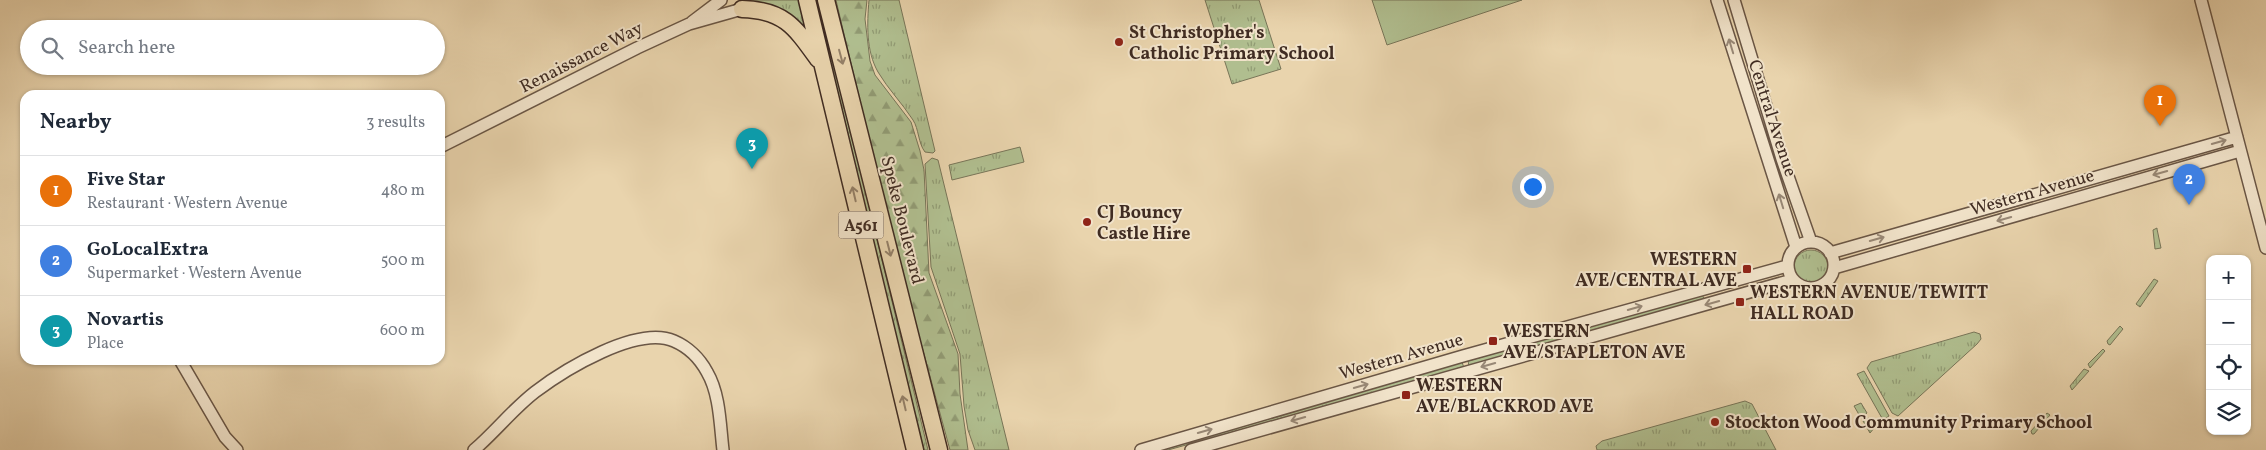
<!DOCTYPE html>
<html lang="en">
<head>
<meta charset="utf-8">
<style>
	body { margin:0; font-family:Vollkorn,serif; background:#f2f2f3; color:#1f2937 }
	.controls { position:absolute; right:15px; bottom:15px; display:grid; overflow:hidden; border-radius:10px; box-shadow:0 1px 4px #0004 }
	.controls button { width:45px; height:45px; display:grid; place-items:center; padding:0; border:0; border-bottom:1px solid #e0e1e3; background:#fff; color:#1f2937; font:25px sans-serif }
	.you { position:absolute; left:1532px; top:186px; width:18px; height:18px; margin:-12px; border:4px solid #fff; border-radius:50%; background:#1a73e8; box-shadow:0 0 0 8px #1a73e833 }
	.badge { display:grid; place-items:center; width:32px; height:32px; border-radius:50%; background:#8f2418; color:#fff; font-size:16px; font-weight:700 }
	.pin { position:absolute; translate:-50% -41px; filter:drop-shadow(0 1px 2px #0008) }
	.pin::after { content:''; position:absolute; top:26px; width:18px; height:15px; background:inherit; clip-path:polygon(0 0,100% 0,50% 100%) }
	.list { margin:0; padding:0; list-style:none }
	h2 { display:flex; justify-content:space-between; align-items:center; height:65px; margin:0; padding:0 20px; font-size:21px }
	h2 small { font-size:16px; font-weight:400; color:#747a83 }
	.list li { display:grid; grid-template-columns:32px 1fr auto; gap:15px; align-items:center; box-sizing:border-box; height:70px; padding:0 20px; border-top:1px solid #e0e1e3 }
	.list b { display:block; font-size:19px; white-space:nowrap }
	.list p { margin:0; font-size:16px; white-space:nowrap; color:#747a83 }
	.list em { font-size:16px; font-style:normal; color:#747a83 }
	.icon { flex:none; width:28px; height:28px; fill:none; stroke:currentColor; stroke-width:2; stroke-linecap:round; stroke-linejoin:round }
	.map { position:relative; flex:none; width:2266px; height:450px; overflow:hidden }
	.search { position:absolute; background:#fff; box-shadow:0 1px 4px #0004; left:20px; top:20px; width:425px; height:55px; display:flex; align-items:center; gap:12px; box-sizing:border-box; padding:0 18px; border-radius:28px; color:#747a83; font-size:19px }
	.panel { position:absolute; background:#fff; box-shadow:0 1px 4px #0004; left:20px; top:90px; width:425px; height:275px; border-radius:15px }
	.map>svg:first-child { display:block }
	.grass { fill:url(#grass-tufts); stroke:#787558 }
	.forest { fill:url(#forest-firs); stroke:#787558 }
	.park { fill:#b0be8f; stroke:#787558 }
	.lines { fill:none; stroke-linecap:round; stroke-linejoin:round }
	.minor-casing { stroke:#6a5645; stroke-width:14 }
	.highway-casing { stroke:#402c22; stroke-width:19 }
	.minor { stroke:#f1e3ca; stroke-width:11 }
	.highway { stroke:#e9d4ad; stroke-width:16 }
	.oneway { stroke:#988876 }
	.oneway2 { stroke:#948068 }
	.poi-dot { fill:#8f2418; stroke:#f1e3ca; stroke-width:2 }
	.labels { text-anchor:middle; stroke-width:4; stroke-linejoin:round; paint-order:stroke }
	.shield { fill:#f1e3ca; stroke:#756354; stroke-width:1 }
	.shield-label { font-size:16px; font-weight:bold; fill:#402c22 }
	.poi-label { font-size:18px; font-weight:bold; fill:#402c22; stroke:#f1e3ca; text-anchor:start }
	.street-label { font-size:18px; fill:#402c22; stroke:#f1e3ca }
</style>
</head>
<body>
<div class="map">
<svg width="2266" height="450" viewBox="0 0 2266 450">
	<defs>
		<pattern id="grass-tufts" width="24" height="20" patternUnits="userSpaceOnUse" patternTransform="scale(1.25)"><rect width="24" height="20" fill="#b0be8f"/><path d="M3 7l-1-3M5 7V3M7 7l1-3M15 17l-1-3M17 17v-4M19 17l1-3" fill="none" stroke="#919b74"/></pattern>
		<pattern id="forest-firs" width="22" height="20" patternUnits="userSpaceOnUse" patternTransform="scale(1.25)"><rect width="22" height="20" fill="#b0be8f"/><path d="M5 1l3.5 6h-7zM16 11l3.5 6h-7z" fill="#919b74"/></pattern>
	</defs>
	<rect width="100%" height="100%" fill="#e9d4ad"/>
	<filter id="stains"><feTurbulence type="fractalNoise" baseFrequency=".004" numOctaves="4"/><feColorMatrix values="0 0 0 0 .2 0 0 0 0 .09 0 0 0 0 .02 0 0 0 .5 -.17"/></filter>
	<radialGradient id="worn" r=".72"><stop offset=".6" stop-color="#630" stop-opacity="0"/><stop offset="1" stop-color="#630" stop-opacity=".3"/></radialGradient>
	<path class="grass" d="M753,0H802L811,36L752,6Z
		M814,0H819L928,450H924Z
		M869,0H899L935,151L933,153L925,152C918,143 919,129 913,120C902,103 888,89 878,72C866,51 867,24 869,0Z
		M1205,0H1259L1281,69L1232,84Z
		M1020,147L1024,162L952,180L949,165Z
		M932,158L938,160L1009,450H975L968,430L964,406L960,354L931,267L925,164Z
		M2157,228V229L2161,248L2155,249L2153,230Z
		M1794 267a17 17 0 1 1 34 0a17 17 0 1 1-34 0Z
		M2154,279L2158,281L2140,307L2136,304Z
		M1702,294L1704,299L1469,366L1468,361Z
		M2120,326L2123,329L2110,345L2108,344L2107,341Z
		M1974,332L1980,334L1981,339L1977,344L1898,416L1892,413L1867,368L1871,362Z
		M2103,349L2105,351L2090,368L2088,364Z
		M1462,362L1464,368L1168,450L1158,448Z
		M2084,369L2089,371L2072,390L2070,386Z
		M1864,371L1889,416L1883,420L1857,374Z
		M1745,401L1752,404L1776,450H1597L1596,446L1602,441Z
		M1861,403L1867,413L1861,418L1854,406Z
		M2047,413L2050,415L2034,434H2032L2031,431Z
		M1869,418L1875,427L1870,433L1863,421Z"/>
	<path class="forest" d="M836,0H867L865,19L870,61L875,75L911,122L920,151L924,170L929,273L958,354L960,394L968,450H950L890,229Z"/>
	<path class="park" d="M1372,0H1522L1387,45Z"/>
	<g class="lines">
		<g class="minor-casing">
			<path id="minor" d="M1717,0L1796,247
				M1734,0L1782,159L1811,242
				M2201,0L2266,248
				M692,22L721,0
				M440,147L637,48L689,24L742,9
				M1788 265a23 23 0 1 1 46 0a23 23 0 1 1-46 0Z
				M1830,253L2237,137
				M1834,268L2240,151
				M180,360L225,437L237,450
				M474,450C495,432 513,409 535,392C564,370 637,325 674,341C688,347 700,359 707,372C720,394 720,425 723,450
				M1141,450L1463,356L1787,266
				M1191,450L1792,280"/>
		</g>
		<g class="highway-casing">
			<path id="highway" d="M807,0L915,450
				M826,0L939,450
				M742,9C784,10 795,27 818,59"/>
		</g>
		<use href="#minor" class="minor"/>
		<use href="#highway" class="highway"/>
	</g>
	<defs><path id="oneway-shaft" d="M-6 0H5M1.5-3L5.5 0L1.5 3" fill="none" stroke-width="1.6" stroke-linecap="round" stroke-linejoin="round" transform="scale(1.25)"/></defs>
	<g class="oneway">
		<use href="#oneway-shaft" transform="translate(1731 46) rotate(-107)"/>
		<use href="#oneway-shaft" transform="translate(2219 142) rotate(-16)"/>
		<use href="#oneway-shaft" transform="translate(2160 173) rotate(164)"/>
		<use href="#oneway-shaft" transform="translate(1781 201) rotate(-107)"/>
		<use href="#oneway-shaft" transform="translate(2004 219) rotate(164)"/>
		<use href="#oneway-shaft" transform="translate(1877 239) rotate(-16)"/>
		<use href="#oneway-shaft" transform="translate(1712 303) rotate(164)"/>
		<use href="#oneway-shaft" transform="translate(1635 308) rotate(-16)"/>
		<use href="#oneway-shaft" transform="translate(1488 365) rotate(164)"/>
		<use href="#oneway-shaft" transform="translate(1361 386) rotate(-16)"/>
		<use href="#oneway-shaft" transform="translate(1298 419) rotate(164)"/>
		<use href="#oneway-shaft" transform="translate(1205 431) rotate(-16)"/>
	</g>
	<g class="oneway2">
		<use href="#oneway-shaft" transform="translate(841 57) rotate(75)"/>
		<use href="#oneway-shaft" transform="translate(854 194) rotate(-103)"/>
		<use href="#oneway-shaft" transform="translate(889 249) rotate(76)"/>
		<use href="#oneway-shaft" transform="translate(904 403) rotate(-103)"/>
	</g>
	<g class="poi-dot">
		<circle cx="1119" cy="42" r="5"/>
		<circle cx="1087" cy="222" r="5"/>
		<rect x="1742" y="264" width="10" height="10" rx="2.5"/>
		<rect x="1735" y="297" width="10" height="10" rx="2.5"/>
		<rect x="1488" y="336" width="10" height="10" rx="2.5"/>
		<rect x="1401" y="390" width="10" height="10" rx="2.5"/>
		<circle cx="1715" cy="422" r="5"/>
	</g>
	<g class="labels">
		<rect class="shield" x="838.5" y="211.5" width="45" height="27" rx="4"/>
		<g class="shield-label">
			<text x="861" y="231">A561</text>
		</g>
		<g class="poi-label">
			<text x="1129" y="38">St Christopher's<tspan x="1129" dy="21">Catholic Primary School</tspan></text>
			<text x="1097" y="218">CJ Bouncy<tspan x="1097" dy="21">Castle Hire</tspan></text>
			<text x="1737" y="265" text-anchor="end">WESTERN<tspan x="1737" dy="21">AVE/CENTRAL AVE</tspan></text>
			<text x="1750" y="298">WESTERN AVENUE/TEWITT<tspan x="1750" dy="21">HALL ROAD</tspan></text>
			<text x="1503" y="337">WESTERN<tspan x="1503" dy="21">AVE/STAPLETON AVE</tspan></text>
			<text x="1416" y="391">WESTERN<tspan x="1416" dy="21">AVE/BLACKROD AVE</tspan></text>
			<text x="1725" y="428">Stockton Wood Community Primary School</text>
		</g>
		<g class="street-label">
			<text transform="translate(581 57) rotate(-27)" y="6">Renaissance Way</text>
			<text transform="translate(1773 118) rotate(72)" y="6">Central Avenue</text>
			<text transform="translate(2032 192) rotate(-16)" y="6">Western Avenue</text>
			<text transform="translate(903 220) rotate(76)" y="6">Speke Boulevard</text>
			<text transform="translate(1401 356) rotate(-16)" y="6">Western Avenue</text>
		</g>
	</g>
	<rect width="100%" height="100%" filter="url(#stains)"/>
	<rect width="100%" height="100%" fill="url(#worn)"/>
</svg>
<div class="controls">
<button>+</button>
<button>−</button>
<button><svg class="icon" aria-label="locate" viewBox="0 0 24 24"><circle cx="12" cy="12" r="6"/><path d="M12 2v4M12 18v4M2 12h4M18 12h4"/></svg></button>
<button><svg class="icon" aria-label="layers" viewBox="0 0 24 24"><path d="M12 4l9 5-9 5-9-5zM3 14l9 5 9-5"/></svg></button>
</div>
<div class="you"></div>
<div class="pin badge" style="left:2160px;top:126px;background:#e8710a">1</div>
<div class="pin badge" style="left:2189px;top:205px;background:#3f7fe0">2</div>
<div class="pin badge" style="left:752px;top:169px;background:#0f9aa8">3</div>
<div class="search"><svg class="icon" aria-label="search" viewBox="0 0 24 24"><circle cx="10" cy="10" r="6"/><path d="M15 15l6 6"/></svg>Search here</div>
<section class="panel">
<h2>Nearby<small>3 results</small></h2>
<ul class="list">
<li><span class="badge" style="background:#e8710a">1</span><div><b>Five Star</b><p>Restaurant · Western Avenue</p></div><em>480 m</em></li>
<li><span class="badge" style="background:#3f7fe0">2</span><div><b>GoLocalExtra</b><p>Supermarket · Western Avenue</p></div><em>500 m</em></li>
<li><span class="badge" style="background:#0f9aa8">3</span><div><b>Novartis</b><p>Place</p></div><em>600 m</em></li>
</ul>
</section>
</div>
</body>
</html>
